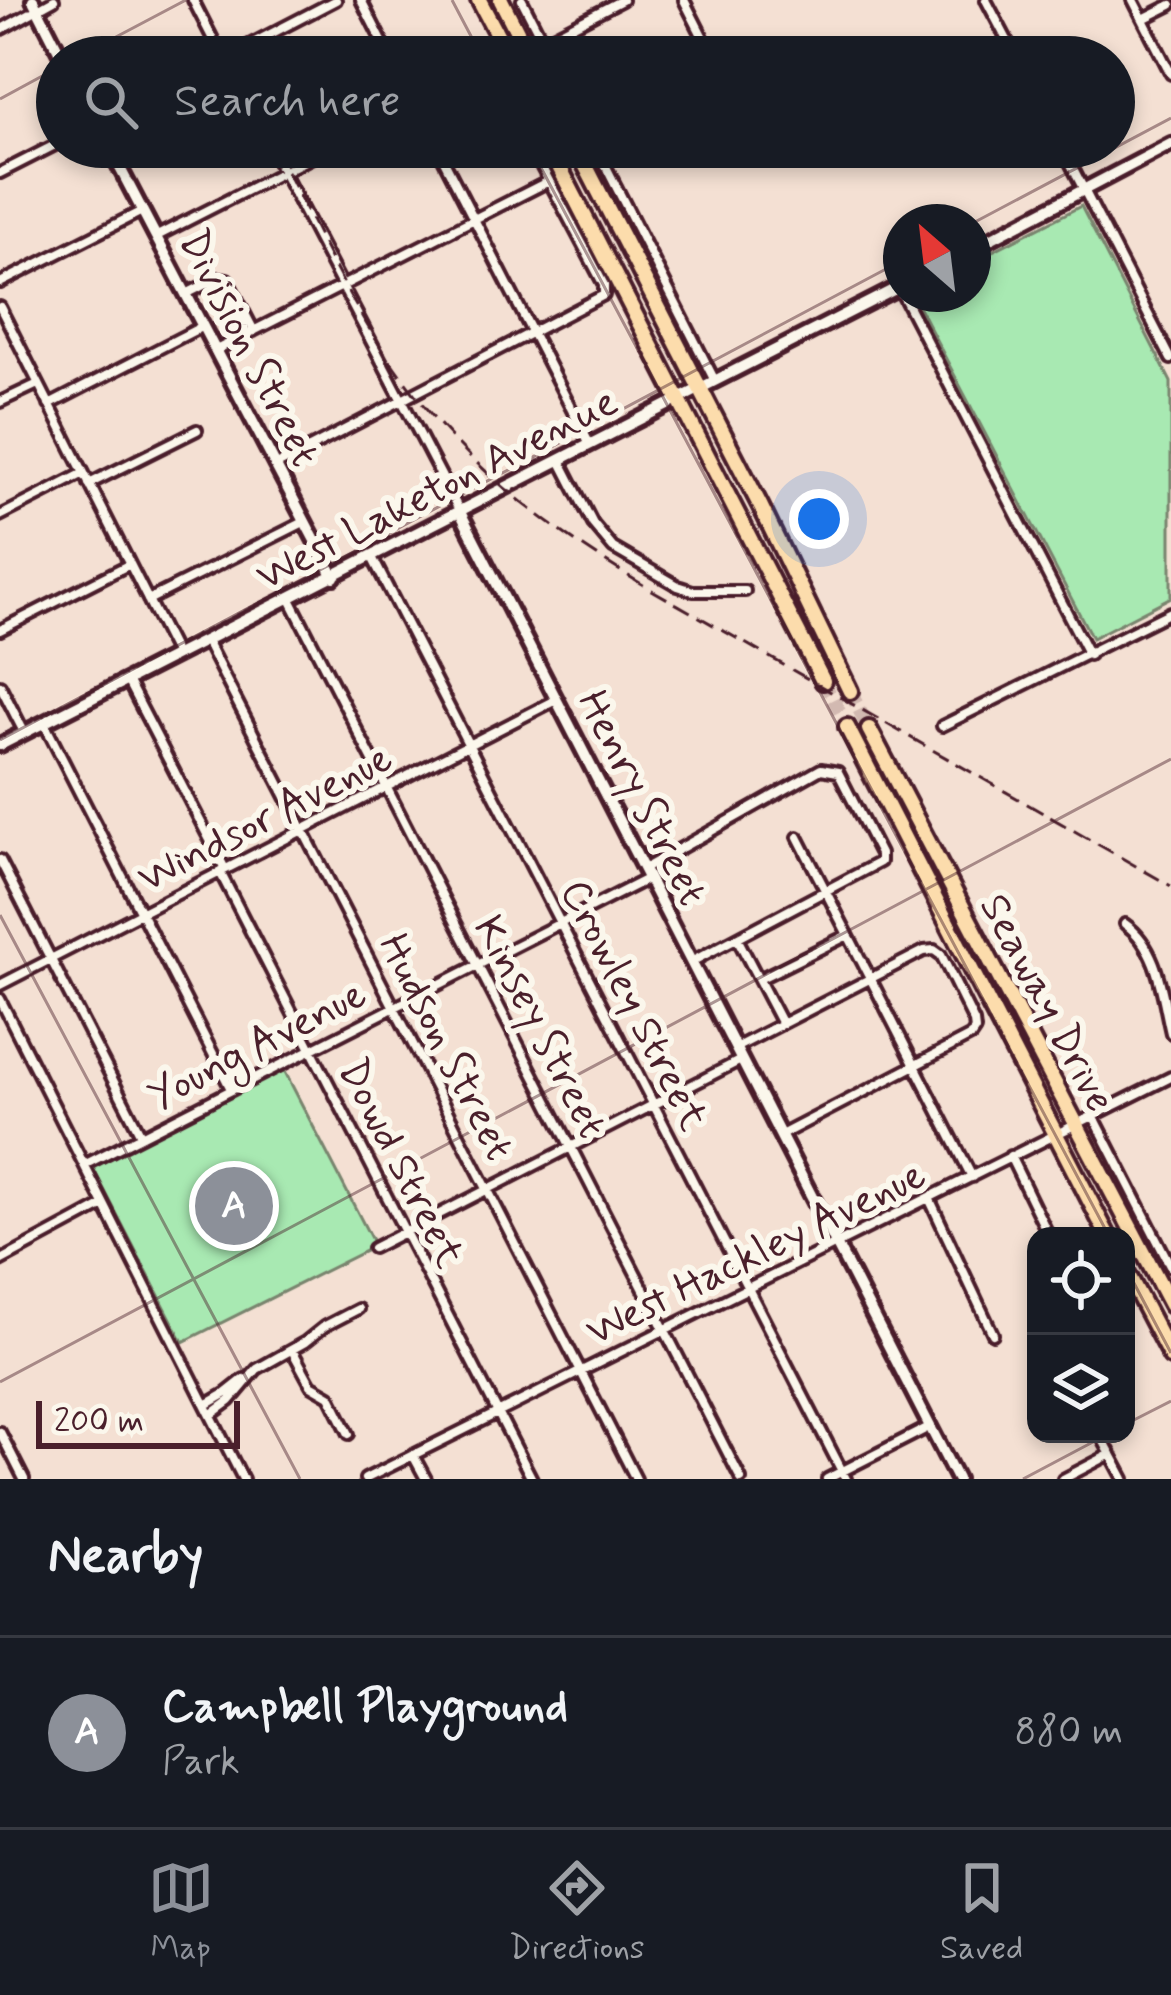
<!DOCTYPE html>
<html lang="en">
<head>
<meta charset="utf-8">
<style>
	body { margin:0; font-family:Mynerve,sans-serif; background:#20242c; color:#f1f3f6 }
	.controls { position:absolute; right:36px; bottom:36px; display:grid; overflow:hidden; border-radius:24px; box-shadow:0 6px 18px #0003 }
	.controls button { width:108px; height:108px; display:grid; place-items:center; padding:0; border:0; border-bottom:3px solid #363941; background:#171b24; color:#f1f3f6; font:60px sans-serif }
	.compass { position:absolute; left:883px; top:204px; width:108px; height:108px; border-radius:50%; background:#171b24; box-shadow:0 6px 18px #0003; rotate:332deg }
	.scale { position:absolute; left:36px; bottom:30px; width:204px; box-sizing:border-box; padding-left:12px; border:6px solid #4a1f2b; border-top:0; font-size:33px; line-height:42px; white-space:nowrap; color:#4a1f2b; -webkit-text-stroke:9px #fbf7ec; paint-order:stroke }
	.you { position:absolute; left:819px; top:519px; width:42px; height:42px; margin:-30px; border:9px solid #fff; border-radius:50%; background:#1a73e8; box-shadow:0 0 0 18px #1a73e833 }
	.badge { display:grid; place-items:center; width:78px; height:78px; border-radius:50%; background:#8c9099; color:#fff; font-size:39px; font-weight:700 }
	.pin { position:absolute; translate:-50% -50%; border:6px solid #fff; box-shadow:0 3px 12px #0006 }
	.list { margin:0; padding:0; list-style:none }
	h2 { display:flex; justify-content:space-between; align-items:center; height:156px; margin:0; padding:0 48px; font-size:51px }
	h2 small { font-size:39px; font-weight:400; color:#9ea1a6 }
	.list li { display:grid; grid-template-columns:78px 1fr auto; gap:36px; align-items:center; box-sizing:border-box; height:192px; padding:0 48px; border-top:3px solid #363941 }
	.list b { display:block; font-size:45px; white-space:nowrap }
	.list p { margin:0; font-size:39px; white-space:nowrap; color:#9ea1a6 }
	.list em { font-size:39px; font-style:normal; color:#9ea1a6 }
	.icon { flex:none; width:66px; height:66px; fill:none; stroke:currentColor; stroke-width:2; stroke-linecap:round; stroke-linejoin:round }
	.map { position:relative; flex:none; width:1171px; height:1479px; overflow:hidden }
	.search { position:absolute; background:#171b24; box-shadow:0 6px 18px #0003; left:36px; right:36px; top:36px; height:132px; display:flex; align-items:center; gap:30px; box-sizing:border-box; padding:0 42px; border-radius:66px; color:#9ea1a6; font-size:45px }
	.sheet { height:348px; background:#171b24 }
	nav { display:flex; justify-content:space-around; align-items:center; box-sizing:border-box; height:168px; border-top:3px solid #363941; background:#171b24; font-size:33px; color:#9ea1a6 }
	nav a { display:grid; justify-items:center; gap:6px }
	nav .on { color:#8c9099 }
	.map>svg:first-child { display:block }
	.green { fill:#a8e9b2; stroke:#79846e; stroke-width:3 }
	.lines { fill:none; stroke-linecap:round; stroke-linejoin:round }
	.highway-tunnel { stroke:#d2b9b1; stroke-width:14; stroke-dasharray:14 7; stroke-linecap:butt }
	.street-casing { stroke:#4a1f2b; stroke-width:16 }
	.secondary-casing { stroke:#4a1f2b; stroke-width:20 }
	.highway-casing { stroke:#4a1f2b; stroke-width:22 }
	.street { stroke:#fbf7ec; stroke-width:8 }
	.secondary { stroke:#fbf7ec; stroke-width:10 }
	.highway { stroke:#fcdcac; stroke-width:14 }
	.rail { stroke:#4a1f2b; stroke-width:3; stroke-dasharray:18 9; stroke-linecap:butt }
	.ticks { fill:none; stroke:#4a1f2b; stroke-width:3; stroke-opacity:0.45 }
	.labels { text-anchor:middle; stroke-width:12; stroke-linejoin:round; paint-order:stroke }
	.street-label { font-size:42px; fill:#4a1f2b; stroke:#fbf7ec }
</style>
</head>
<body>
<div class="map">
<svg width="1171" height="1479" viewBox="0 0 1171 1479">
	<rect width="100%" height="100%" fill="#f4e0d3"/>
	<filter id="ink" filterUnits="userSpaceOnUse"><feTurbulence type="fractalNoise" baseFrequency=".00833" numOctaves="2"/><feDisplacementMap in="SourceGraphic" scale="24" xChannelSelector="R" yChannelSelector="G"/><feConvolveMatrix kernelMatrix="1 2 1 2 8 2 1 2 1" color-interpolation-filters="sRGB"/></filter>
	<g filter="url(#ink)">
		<path class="green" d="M1081,206L1171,382V597L1092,638L912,294H973V261Z
			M283,1068L375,1246L183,1342L92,1166Z"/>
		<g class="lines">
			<path class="highway-tunnel" d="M823,681L847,727
				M850,691L869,729"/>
			<g class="street-casing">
				<path id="street" d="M193,0L222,57
					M361,0L390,57
					M522,0L551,57
					M684,0L713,57
					M986,0L1016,57
					M1133,0L1171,74
					M1143,19L1171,5
					M0,30L54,0
					M543,41L622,0
					M226,57L336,0
					M270,147L460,512
					M437,147L590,445
					M596,147L715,381
					M1062,147L1171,359
					M601,156L618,147
					M0,173L57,144
					M157,236L332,147
					M0,283L142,211
					M186,294L218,278L227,279L254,331
					M902,294L1089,655
					M0,307L176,655
					M216,350L549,181
					M0,402L38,384
					M49,405L203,326
					M560,460L593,524L613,548L678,586L693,591H745
					M275,466L604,295V285L531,147
					M89,484L197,430
					M0,516L84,473
					M372,557L846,1479
					M290,599L741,1479
					M148,600L304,522
					M0,630L130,564
					M206,641L636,1479
					M127,680L225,869
					M0,685L24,732
					M44,723L231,1089
					M942,726L1171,612
					M798,837L972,1177
					M0,860L141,1135
					M644,869L821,769L838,772L880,854V862L691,962
					M220,872L532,1479
					M1125,924C1159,948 1162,996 1171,1033
					M737,938L782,1024
					M759,979L848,935
					M0,985L556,700
					M0,999L243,1479
					M735,1048L924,951L934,950L941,955L974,1022L975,1030L971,1036L781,1135
					M1093,1115L1171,1267
					M1010,1156L1049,1236
					M84,1165L649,878
					M929,1198L993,1334
					M373,1248L741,1060
					M0,1261L104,1205
					M292,1350L311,1385L330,1396L349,1434
					M206,1405L225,1394L244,1379
					M211,1415L230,1401L257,1369L305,1342L325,1326L358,1309
					M0,1432L24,1479
					M1100,1434L1124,1479
					M413,1455L426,1479
					M365,1479L1171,1077
					M827,1479L929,1427
					M1063,1479L1111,1454"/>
			</g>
			<g class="secondary-casing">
				<path id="secondary" d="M33,0L62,57
					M109,147L334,577
					M973,248L1171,144
					M460,512L957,1479
					M0,745L901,286"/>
			</g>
			<g class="highway-casing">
				<path id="highway" d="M479,0L509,57
					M501,0L530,57
					M549,147L823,681
					M576,147L761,507L850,691
					M847,727L1108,1236
					M869,729L1171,1305
					M1126,1271L1171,1357"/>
			</g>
			<use href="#street" class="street"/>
			<use href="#secondary" class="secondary"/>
			<use href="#highway" class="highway"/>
			<path class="rail" d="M199,0L228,57
				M274,147C308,212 338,280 377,341C450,454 532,518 645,586L1171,886"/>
		</g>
	</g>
	<path class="ticks" d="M452,0L482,57M78,57L186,0M0,99L57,68M530,147L1109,1236M973,223L1171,118M0,740L901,261M0,915L300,1479M1126,1268L1171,1353M0,1382L1171,759M1126,1424L1171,1401M1023,1479L1108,1434"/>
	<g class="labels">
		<g class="street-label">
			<text transform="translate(251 347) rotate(63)" y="15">Division Street</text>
			<text transform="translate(436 487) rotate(-27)" y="15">West Laketon Avenue</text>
			<text transform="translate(644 797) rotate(63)" y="15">Henry Street</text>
			<text transform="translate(264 816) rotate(-27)" y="15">Windsor Avenue</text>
			<text transform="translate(1049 1002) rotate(62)" y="15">Seaway Drive</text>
			<text transform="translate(636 1004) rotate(63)" y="15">Crowley Street</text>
			<text transform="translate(542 1026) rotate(63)" y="15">Kinsey Street</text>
			<text transform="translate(256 1043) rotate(-27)" y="15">Young Avenue</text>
			<text transform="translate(448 1046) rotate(63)" y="15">Hudson Street</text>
			<text transform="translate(403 1162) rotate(63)" y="15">Dowd Street</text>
			<text transform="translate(755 1251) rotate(-26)" y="15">West Hackley Avenue</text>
		</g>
	</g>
</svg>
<div class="controls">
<button><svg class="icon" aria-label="locate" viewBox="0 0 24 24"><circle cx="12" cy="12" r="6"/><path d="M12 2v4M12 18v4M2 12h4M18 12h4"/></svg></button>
<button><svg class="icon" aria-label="layers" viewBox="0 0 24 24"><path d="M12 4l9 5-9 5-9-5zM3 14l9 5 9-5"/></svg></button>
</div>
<svg class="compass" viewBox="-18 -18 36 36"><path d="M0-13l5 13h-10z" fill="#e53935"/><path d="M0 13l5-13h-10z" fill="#9ea1a6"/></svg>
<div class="scale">200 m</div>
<div class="you"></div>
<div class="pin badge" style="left:234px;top:1206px">A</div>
<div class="search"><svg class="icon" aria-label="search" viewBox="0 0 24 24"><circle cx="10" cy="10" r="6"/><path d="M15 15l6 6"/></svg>Search here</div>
</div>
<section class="sheet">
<h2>Nearby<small></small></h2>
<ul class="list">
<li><span class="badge">A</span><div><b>Campbell Playground</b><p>Park</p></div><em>880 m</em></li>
</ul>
</section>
<nav>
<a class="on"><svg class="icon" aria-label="map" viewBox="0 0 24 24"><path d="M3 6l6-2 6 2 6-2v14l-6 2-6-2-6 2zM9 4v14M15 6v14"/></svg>Map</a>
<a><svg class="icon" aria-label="directions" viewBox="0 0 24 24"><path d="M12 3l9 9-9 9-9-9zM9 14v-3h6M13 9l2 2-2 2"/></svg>Directions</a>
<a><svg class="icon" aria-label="saved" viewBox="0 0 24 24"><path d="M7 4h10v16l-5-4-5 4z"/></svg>Saved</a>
</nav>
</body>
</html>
